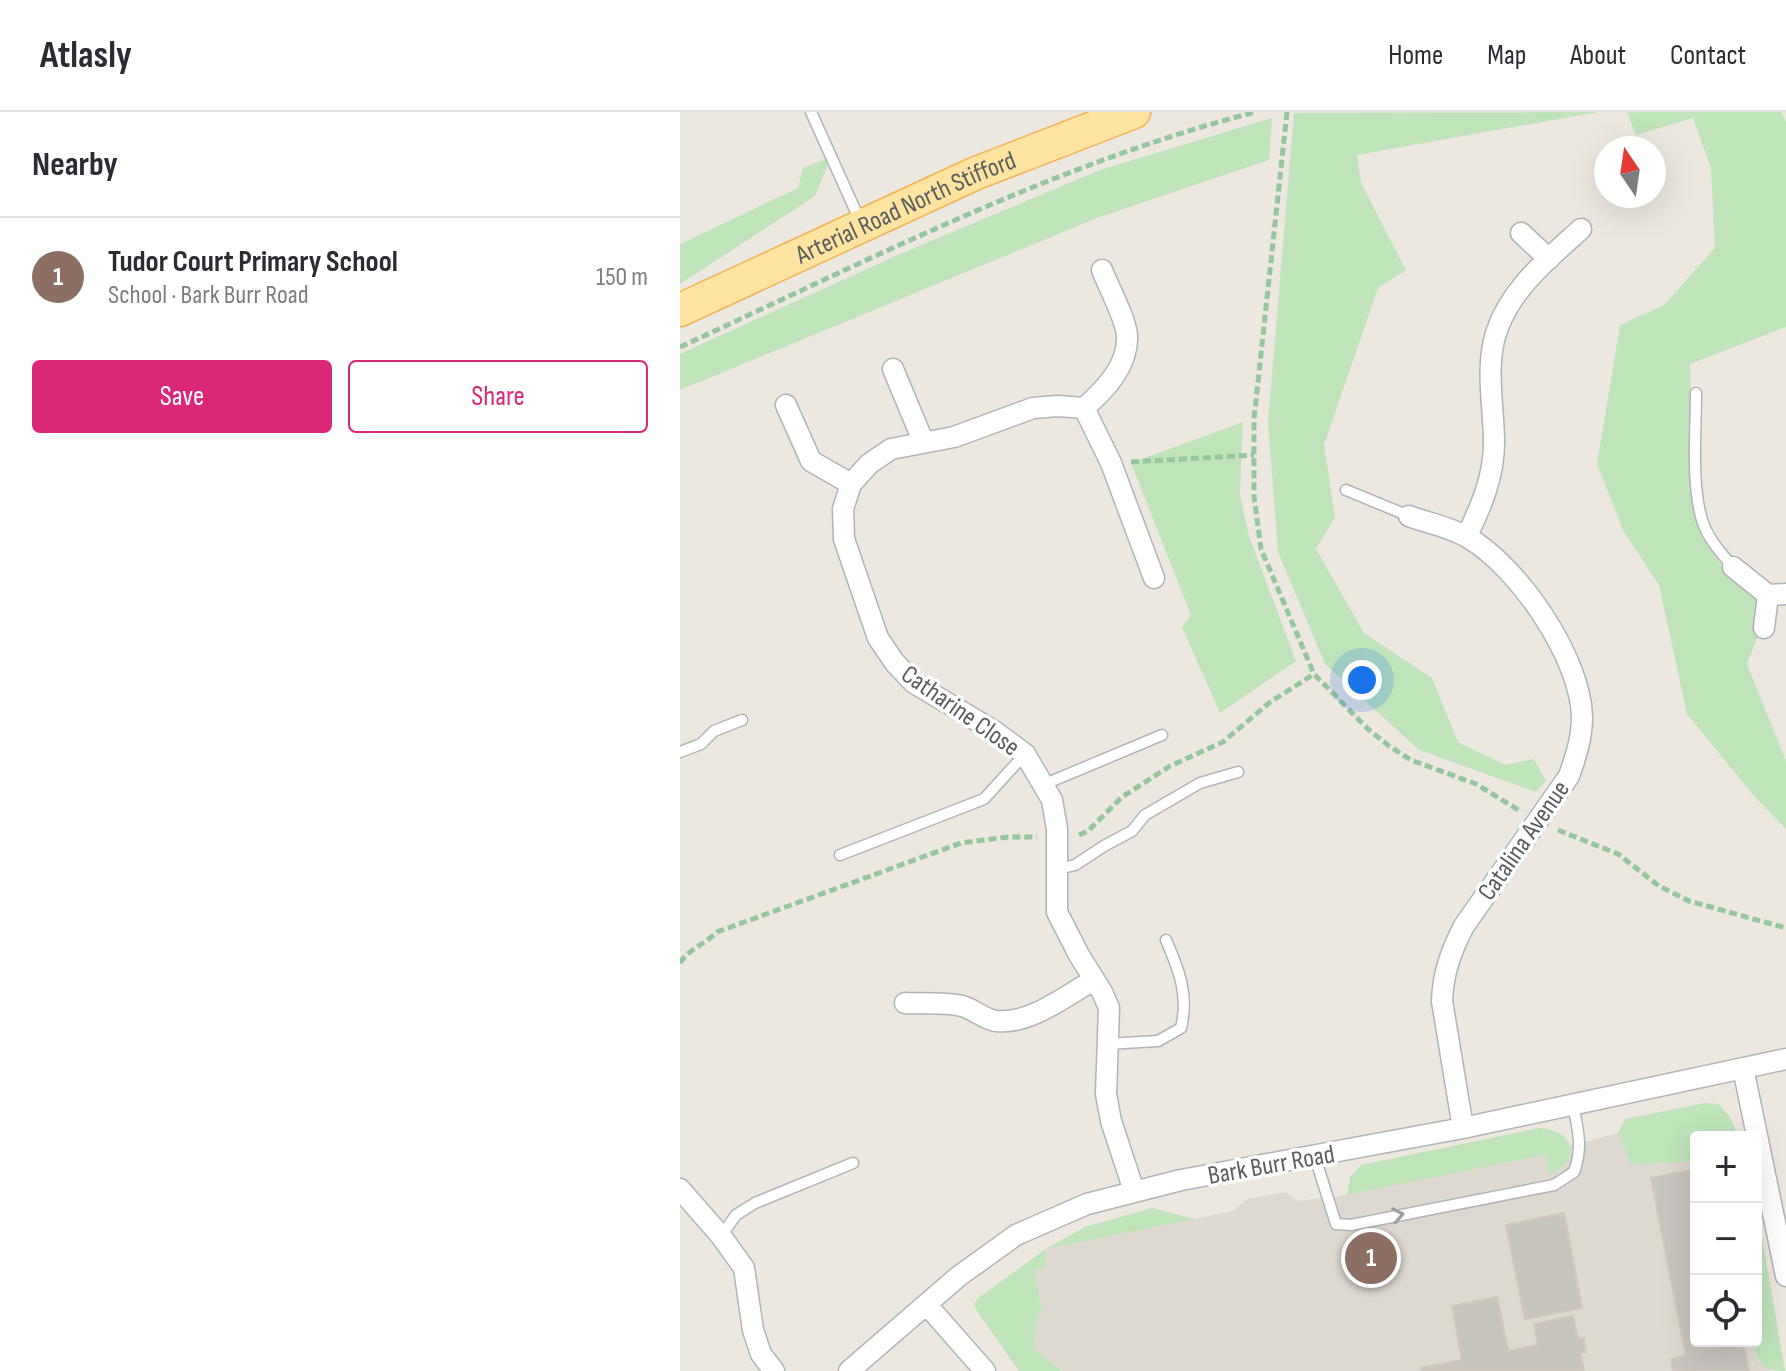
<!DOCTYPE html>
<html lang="en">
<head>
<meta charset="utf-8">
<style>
	body { margin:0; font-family:"Sofia Sans Condensed",sans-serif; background:#f2f2f3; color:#2b2b33 }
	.controls { position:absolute; right:24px; bottom:24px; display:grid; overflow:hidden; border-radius:8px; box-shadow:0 8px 32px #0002 }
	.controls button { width:72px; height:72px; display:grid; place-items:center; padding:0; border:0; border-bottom:2px solid #e1e1e2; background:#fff; color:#2b2b33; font:40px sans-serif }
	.compass { position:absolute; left:914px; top:24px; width:72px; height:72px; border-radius:50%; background:#fff; box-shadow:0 8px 32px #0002; rotate:347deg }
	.you { position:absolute; left:682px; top:568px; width:28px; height:28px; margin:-20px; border:6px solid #fff; border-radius:50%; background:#1a73e8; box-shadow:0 0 0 12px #1a73e833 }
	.badge { display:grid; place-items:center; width:52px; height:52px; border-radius:50%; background:#db2777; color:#fff; font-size:26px; font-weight:700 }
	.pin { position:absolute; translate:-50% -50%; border:4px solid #fff; box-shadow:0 2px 8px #0006 }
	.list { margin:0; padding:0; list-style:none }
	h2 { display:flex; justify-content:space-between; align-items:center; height:104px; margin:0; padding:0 32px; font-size:34px }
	h2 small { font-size:26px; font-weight:400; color:#7c7c81 }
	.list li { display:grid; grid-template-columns:52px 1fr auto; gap:24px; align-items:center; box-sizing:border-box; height:120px; padding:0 32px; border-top:2px solid #e1e1e2 }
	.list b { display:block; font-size:30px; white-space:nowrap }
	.list p { margin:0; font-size:26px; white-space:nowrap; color:#7c7c81 }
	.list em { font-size:26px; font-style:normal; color:#7c7c81 }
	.actions { display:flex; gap:16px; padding:24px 32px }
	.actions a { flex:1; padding:18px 0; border:2px solid #db2777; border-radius:8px; text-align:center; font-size:28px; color:#db2777 }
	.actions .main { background:#db2777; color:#fff }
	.icon { flex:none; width:44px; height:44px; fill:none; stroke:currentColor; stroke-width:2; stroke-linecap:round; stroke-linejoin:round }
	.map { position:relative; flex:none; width:1106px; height:1259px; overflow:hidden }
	header { display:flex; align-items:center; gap:48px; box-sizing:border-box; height:112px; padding:0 40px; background:#fff; border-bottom:2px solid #e1e1e2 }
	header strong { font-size:38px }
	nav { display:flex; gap:44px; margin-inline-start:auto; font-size:28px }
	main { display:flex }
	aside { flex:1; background:#fff }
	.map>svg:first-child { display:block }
	.education { fill:#ded9d0 }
	.green { fill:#bfe4ba }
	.building { fill:#c8c4be; stroke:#d0c8bd; stroke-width:2 }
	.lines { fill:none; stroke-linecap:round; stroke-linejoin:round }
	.service-casing { stroke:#b0b4b8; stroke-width:13 }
	.minor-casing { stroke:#b0b4b8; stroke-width:23 }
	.primary-casing { stroke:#f3b151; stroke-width:35 }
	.path { stroke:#95c79d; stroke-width:5; stroke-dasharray:8 4; stroke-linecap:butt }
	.service { stroke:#fff; stroke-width:10 }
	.minor { stroke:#fff; stroke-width:20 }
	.primary { stroke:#ffe4a1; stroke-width:32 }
	.oneway { stroke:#9b9ea0 }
	.labels { text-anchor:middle; stroke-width:7; stroke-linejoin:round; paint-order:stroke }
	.street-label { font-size:26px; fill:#585d61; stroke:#fff }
</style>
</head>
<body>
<header>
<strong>Atlasly</strong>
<nav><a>Home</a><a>Map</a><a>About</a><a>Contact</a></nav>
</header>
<main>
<aside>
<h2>Nearby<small></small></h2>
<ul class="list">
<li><span class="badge" style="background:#8d6e63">1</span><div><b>Tudor Court Primary School</b><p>School · Bark Burr Road</p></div><em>150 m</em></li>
</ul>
<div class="actions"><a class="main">Save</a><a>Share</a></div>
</aside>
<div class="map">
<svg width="1106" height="1259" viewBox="0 0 1106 1259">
	<rect width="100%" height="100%" fill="#ece7df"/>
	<path class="education" d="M938,1021L951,1052L1016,1049V1229H1073L1078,1249L1091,1259H382L354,1237L357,1206L362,1200L355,1158L366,1137L553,1099L567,1087L606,1080L617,1089L658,1084L865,1043L869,1061L890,1043L889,1034Z"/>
	<path class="green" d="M918,0L677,43L681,71L726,158L698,176L644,333L655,405L636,437L684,521L752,566L778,630L825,653L854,647L866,669L856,680L739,638L645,552L598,440L588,310L614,1Z
		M947,0H1101L1106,10V215L1010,252L1014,401L1022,426L1042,454L1077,488L1080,519L1067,552L1106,649V717L1074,684L1007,602L979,473L944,420L917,352L940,213L984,193L1035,136L1031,56L1013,6L956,23Z
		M592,6L589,48L417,106L0,278V242L220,142L420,58Z
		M151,45L135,84L0,172V132L118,76L123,56Z
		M563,310L560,383L569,424L616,549L540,601L502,515L511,503L451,351Z
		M1025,991L1039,992L1050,1005L1059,1025H1016V1049L951,1053L938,1021L945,1007Z
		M859,1016C894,1017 904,1049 869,1062L865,1043L667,1083L670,1065L681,1053Z
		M1076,1092L1079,1107L1105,1259C1081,1259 1078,1251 1073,1229H1076Z
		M472,1096L515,1107L366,1137L365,1156L355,1158L362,1200L357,1206L354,1237L382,1259H339L297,1199L294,1193L298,1186L366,1137L405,1115Z"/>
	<path class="building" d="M1016,1057V1229H1063L1069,1259H993L991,1247L1006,1244L971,1066Z
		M884,1101L902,1196L845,1207L826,1113Z
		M817,1185L828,1239L858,1233L854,1212L893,1204L898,1227L904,1226L906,1240L900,1241L904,1259H742L741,1256L782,1248L772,1194Z"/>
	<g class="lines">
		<g class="service-casing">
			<path id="service" d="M131,0L181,111
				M1016,281C1016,319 1011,371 1022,408C1028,427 1041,441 1053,455
				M666,378L729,404
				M0,640L21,632L34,619L62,608
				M365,672L482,623
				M160,743L304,687L345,642
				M378,757L395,753L424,734L452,719L465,703L520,671L558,660
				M427,932L478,929L501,916C509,883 499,858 486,828
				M635,1045L656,1112L671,1113L874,1073L894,1060C903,1036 898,1017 893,993
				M41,1124L56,1103L75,1091L173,1051"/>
		</g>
		<g class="minor-casing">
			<path id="minor" d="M841,121L869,147
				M213,257L243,329
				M106,293L131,349L171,372
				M404,296C425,278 449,253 447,223C445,205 429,176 422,158
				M729,404C747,411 770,415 787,425C838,454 901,546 902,605C902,626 896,644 889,664L784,814C771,839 763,861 762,889L783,1016
				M787,424C801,394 814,365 814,331C814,295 805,256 816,221C830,177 868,147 901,117
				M1053,455L1088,483L1106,482
				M1084,516L1088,483
				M225,891C243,892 264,890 282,894C294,897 303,907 316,909C350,913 386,883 414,868
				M1063,956L1106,1164
				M0,1077L41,1124L64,1156L73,1218L81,1242L94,1259
				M454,1079L431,1009L426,982L429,896L422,880L399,843L377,800V717L372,688L345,642L314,619L234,571L215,551L198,526L164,427L163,397L171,372L189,352L211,337L274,325L353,296L378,294L404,296L431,351L474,466
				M247,1193L305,1259
				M169,1259L279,1164L336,1123L407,1092L501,1068L783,1016L1106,947"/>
		</g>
		<g class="primary-casing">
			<g id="primary">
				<path id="s1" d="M0,198L294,62L454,0"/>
			</g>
		</g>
		<path class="path" d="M607,0L574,307V384L581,437L634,562L688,617L709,634L731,648L796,672L840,699
			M0,235C187,149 375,52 575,0
			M451,350L574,343
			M878,718L938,742L979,774L1009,789L1106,816
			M399,723L408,719L442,685L490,654L543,630L589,591L634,562
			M0,851C8,838 26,831 37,820L281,731L328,725H357"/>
		<use href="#service" class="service"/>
		<use href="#minor" class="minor"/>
		<use href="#primary" class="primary"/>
	</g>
	<defs><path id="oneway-chevron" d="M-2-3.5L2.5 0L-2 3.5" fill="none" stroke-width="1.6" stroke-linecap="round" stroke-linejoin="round" transform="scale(2)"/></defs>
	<use class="oneway" href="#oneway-chevron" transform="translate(718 1103) rotate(-11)"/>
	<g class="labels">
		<g class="street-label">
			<text dy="9" stroke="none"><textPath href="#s1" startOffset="248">Arterial Road North Stifford</textPath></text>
			<text transform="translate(281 598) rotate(35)" y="9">Catharine Close</text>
			<text transform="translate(843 728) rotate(-55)" y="9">Catalina Avenue</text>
			<text transform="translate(591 1052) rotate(-10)" y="9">Bark Burr Road</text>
		</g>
	</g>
</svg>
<div class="controls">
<button>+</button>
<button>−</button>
<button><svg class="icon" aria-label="locate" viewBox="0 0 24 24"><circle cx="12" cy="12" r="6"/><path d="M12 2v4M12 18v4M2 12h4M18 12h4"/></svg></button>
</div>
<svg class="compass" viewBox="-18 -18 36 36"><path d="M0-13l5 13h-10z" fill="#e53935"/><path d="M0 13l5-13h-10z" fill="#7c7c81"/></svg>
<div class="you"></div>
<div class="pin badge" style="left:691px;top:1146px;background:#8d6e63">1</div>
</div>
</main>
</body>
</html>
